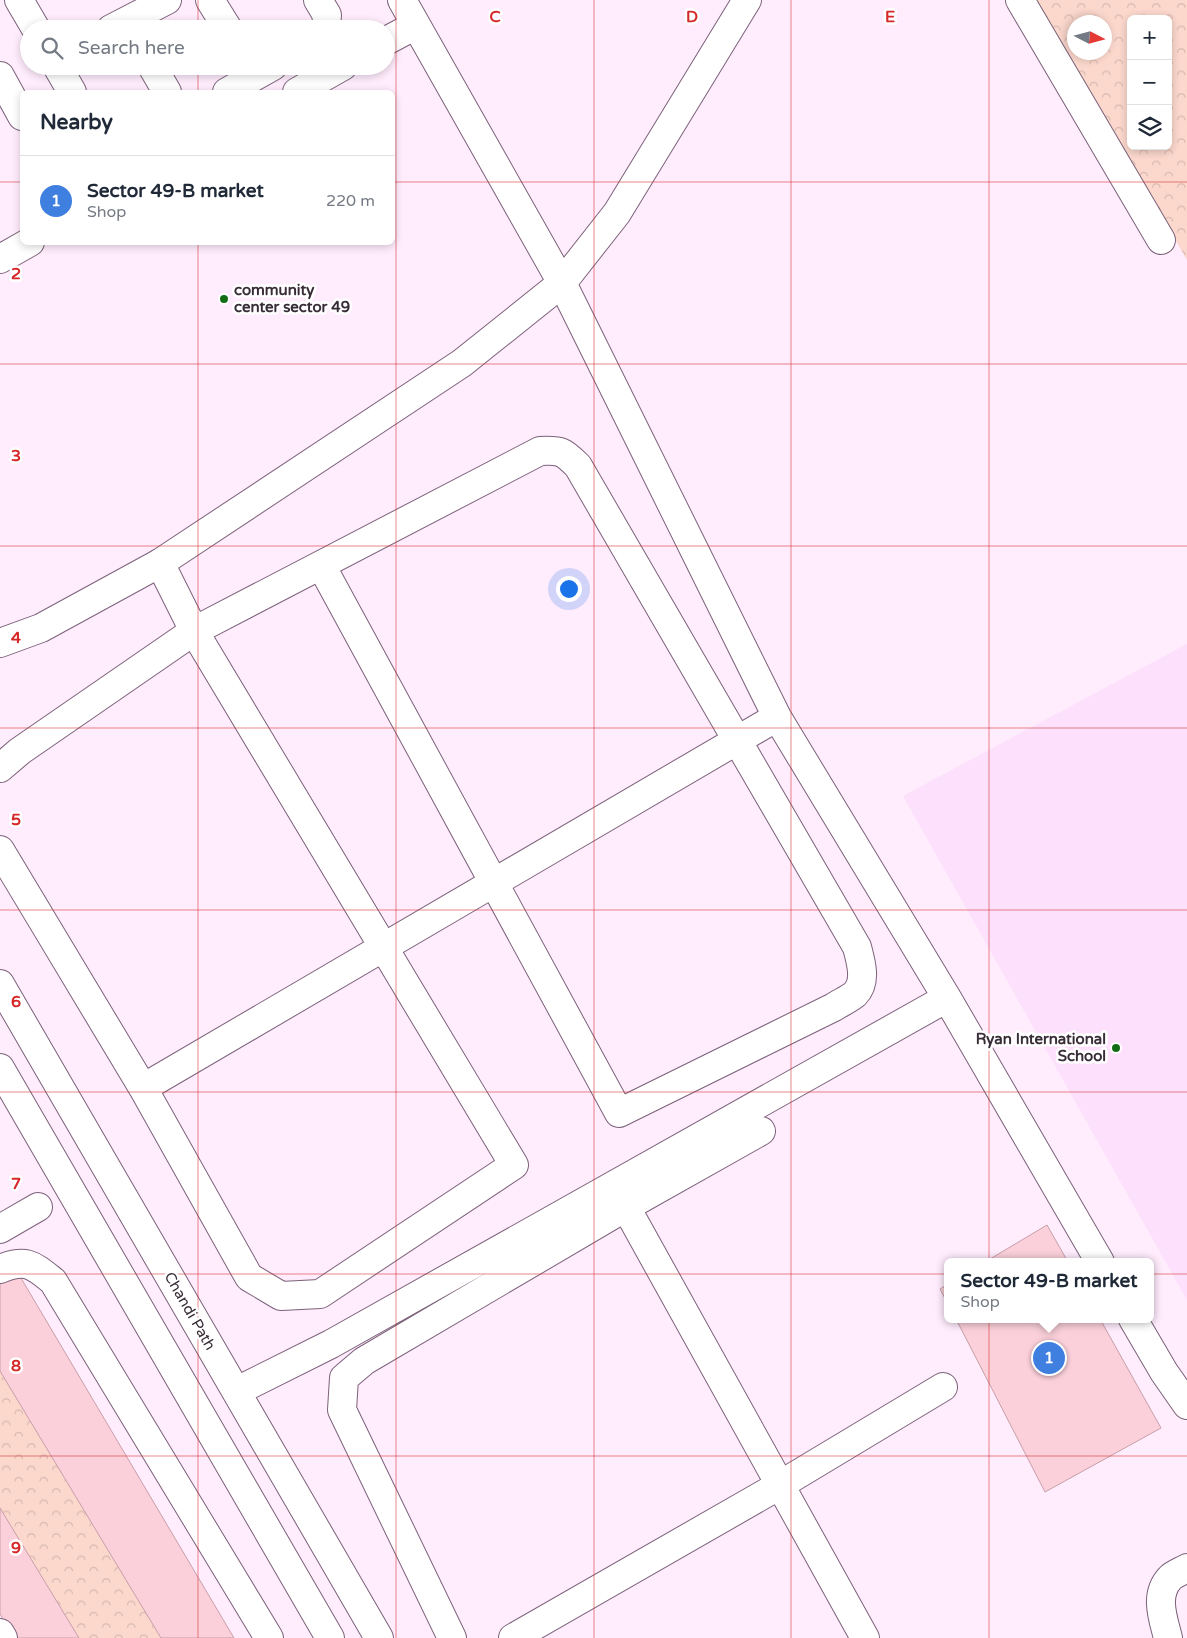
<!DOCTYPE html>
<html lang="en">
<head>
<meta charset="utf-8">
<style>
	body { margin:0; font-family:"Varela Round",sans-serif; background:#f6f6f7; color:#1f2937 }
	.controls { position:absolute; right:15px; top:15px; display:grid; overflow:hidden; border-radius:8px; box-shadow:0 2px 8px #0003 }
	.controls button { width:45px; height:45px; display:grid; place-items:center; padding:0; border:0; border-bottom:1px solid #e0e1e3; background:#fff; color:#1f2937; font:25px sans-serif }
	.compass { position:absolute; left:1067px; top:15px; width:45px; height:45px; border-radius:50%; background:#fff; box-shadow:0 2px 8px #0003; rotate:96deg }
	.you { position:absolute; left:568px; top:588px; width:18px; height:18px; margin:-12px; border:4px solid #fff; border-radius:50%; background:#1a73e8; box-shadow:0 0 0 8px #1a73e833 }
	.badge { display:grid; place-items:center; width:32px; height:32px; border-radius:50%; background:#d93025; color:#fff; font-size:16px; font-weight:700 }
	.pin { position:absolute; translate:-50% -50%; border:2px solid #fff; box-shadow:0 1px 5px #0006 }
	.popup { position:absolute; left:944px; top:1258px; width:210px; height:65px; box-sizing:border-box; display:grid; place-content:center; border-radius:8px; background:#fff; filter:drop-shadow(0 1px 4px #0005); font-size:16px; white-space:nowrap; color:#747a83 }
	.popup b { font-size:19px; color:#1f2937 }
	.popup::after { content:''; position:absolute; left:50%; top:100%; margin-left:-10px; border:10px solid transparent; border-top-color:#fff }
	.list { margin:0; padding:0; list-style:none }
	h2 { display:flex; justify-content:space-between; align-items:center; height:65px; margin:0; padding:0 20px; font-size:21px }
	h2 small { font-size:16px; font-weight:400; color:#747a83 }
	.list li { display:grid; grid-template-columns:32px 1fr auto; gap:15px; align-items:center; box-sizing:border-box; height:90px; padding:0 20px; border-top:1px solid #e0e1e3 }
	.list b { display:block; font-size:19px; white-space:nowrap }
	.list p { margin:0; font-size:16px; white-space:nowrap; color:#747a83 }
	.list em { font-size:16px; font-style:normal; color:#747a83 }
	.icon { flex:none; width:28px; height:28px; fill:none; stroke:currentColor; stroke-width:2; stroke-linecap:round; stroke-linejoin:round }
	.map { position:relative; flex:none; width:1187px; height:1638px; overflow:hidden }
	.search { position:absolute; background:#fff; box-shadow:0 2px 8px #0003; left:20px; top:20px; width:375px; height:55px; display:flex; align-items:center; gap:12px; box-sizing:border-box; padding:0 18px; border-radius:28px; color:#747a83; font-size:19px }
	.panel { position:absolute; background:#fff; box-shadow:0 2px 8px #0003; left:20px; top:90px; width:375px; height:155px; border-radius:8px }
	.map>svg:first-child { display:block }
	.built { fill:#fde0fb }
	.forest { fill:url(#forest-crowns); fill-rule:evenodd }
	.building { fill:#fbd0da; stroke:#c79ea8 }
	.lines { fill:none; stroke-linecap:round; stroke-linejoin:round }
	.minor-casing { stroke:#7c617a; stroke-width:30 }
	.tertiary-casing { stroke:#7c617a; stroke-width:30 }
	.secondary-casing { stroke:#7c617a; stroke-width:30 }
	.minor { stroke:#fff; stroke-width:28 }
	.tertiary { stroke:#fff; stroke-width:28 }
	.secondary { stroke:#fff; stroke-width:28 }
	.grid { fill:none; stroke:#d62828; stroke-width:1; stroke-opacity:0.55 }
	.poi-dot { fill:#146c14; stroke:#fff; stroke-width:2 }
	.labels { text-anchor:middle; stroke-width:5; stroke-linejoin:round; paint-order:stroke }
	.poi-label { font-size:15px; font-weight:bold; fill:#382d37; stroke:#fff; text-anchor:start }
	.street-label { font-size:15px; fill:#382d37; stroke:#fff }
	.grid-label { font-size:16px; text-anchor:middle; font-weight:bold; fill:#d62828; stroke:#fff; stroke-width:5; stroke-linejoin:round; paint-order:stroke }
</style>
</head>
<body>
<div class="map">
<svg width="1187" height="1638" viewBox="0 0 1187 1638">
	<defs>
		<pattern id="forest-crowns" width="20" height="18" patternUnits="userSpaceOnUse" patternTransform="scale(1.25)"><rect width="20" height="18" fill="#fbd7cc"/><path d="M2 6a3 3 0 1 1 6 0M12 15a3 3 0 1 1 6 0" fill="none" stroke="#d8b9b0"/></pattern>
	</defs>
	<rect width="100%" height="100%" fill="#ffecfd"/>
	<path class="built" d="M1187,644V1300L903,796Z"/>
	<path class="forest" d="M1036,0H1187V260ZM1131,19H1168V146H1131ZM1074,22H1104V52H1074Z
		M0,1371L161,1638H79L0,1508Z"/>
	<path class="building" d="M1047,1225L1068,1262H985Z
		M18,1273L234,1638H161L0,1371V1284Z
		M948,1284V1304L940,1289Z
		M956,1319H1100L1161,1428L1045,1492Z
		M0,1508L79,1638H14L0,1614Z"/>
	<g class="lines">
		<g class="minor-casing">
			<path id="minor" d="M19,0L36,29
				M210,0L228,29
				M318,0L327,15L326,29
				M402,0L562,283L777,717L947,998L1100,1262
				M1020,0L1161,240
				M111,29L167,0
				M386,41L416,25
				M57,66L72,92
				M152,66L167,92
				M0,76L22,116
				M227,92L273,66
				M297,92L343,66
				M0,259L30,242
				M0,768L20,751L194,631L540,451C561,450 563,451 578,466L857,947C861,962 867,982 855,994C849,999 840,1003 834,1007L619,1113L321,565
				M0,850L143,1088L249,1277L281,1296L320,1294L514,1165L194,631L160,563
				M143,1088L777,717
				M617,1191L865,1638
				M0,1229L38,1207
				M0,1269C26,1258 33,1265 53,1281L269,1638
				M1133,1319L1164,1372L1187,1405
				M237,1391L331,1344L947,998
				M0,1633L3,1638
				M452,1638L342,1410L344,1378L364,1361L626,1207L761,1131
				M513,1638L780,1485L943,1387
				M1168,1638C1163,1618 1154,1595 1170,1578C1174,1574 1182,1571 1187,1568"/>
		</g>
		<g class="tertiary-casing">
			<path id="tertiary" d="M0,643L41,628L160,563L462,363L562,283L617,213L747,0"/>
		</g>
		<g class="secondary-casing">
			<path id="secondary" d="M0,984L379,1638
				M0,1068L330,1638"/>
		</g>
		<use href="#minor" class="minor"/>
		<use href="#tertiary" class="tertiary"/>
		<use href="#secondary" class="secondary"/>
	</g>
	<path class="grid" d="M198,0V29M396,0V1638M594,0V1638M791,0V1638M989,0V1638M198,66V92M0,182H22M392,182H1187M198,242V1638M0,364H1187M0,546H1187M0,728H1187M0,910H1187M0,1092H1187M0,1274H1187M0,1456H1187"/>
	<g class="poi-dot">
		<circle cx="224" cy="299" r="5"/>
		<circle cx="1116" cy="1048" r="5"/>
	</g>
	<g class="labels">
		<g class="poi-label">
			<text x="234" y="295">community<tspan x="234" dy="17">center sector 49</tspan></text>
			<text x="1106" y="1044" text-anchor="end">Ryan International<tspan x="1106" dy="17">School</tspan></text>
		</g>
		<g class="street-label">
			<text transform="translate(190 1311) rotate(60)" y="5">Chandi Path</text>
		</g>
	</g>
	<g class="grid-label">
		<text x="495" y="22">C</text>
		<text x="692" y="22">D</text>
		<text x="890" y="22">E</text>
		<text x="16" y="279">2</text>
		<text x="16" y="461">3</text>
		<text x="16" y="643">4</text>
		<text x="16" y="825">5</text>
		<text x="16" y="1007">6</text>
		<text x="16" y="1189">7</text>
		<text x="16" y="1371">8</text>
		<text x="16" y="1553">9</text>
	</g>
</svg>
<div class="controls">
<button>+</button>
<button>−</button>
<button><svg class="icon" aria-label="layers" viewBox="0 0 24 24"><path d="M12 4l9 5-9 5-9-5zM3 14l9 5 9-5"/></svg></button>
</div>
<svg class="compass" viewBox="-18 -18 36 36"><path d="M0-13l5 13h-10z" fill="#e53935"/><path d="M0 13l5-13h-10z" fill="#747a83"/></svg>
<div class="you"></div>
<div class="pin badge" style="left:1049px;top:1358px;background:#3f7fe0">1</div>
<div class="popup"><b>Sector 49-B market</b>Shop</div>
<div class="search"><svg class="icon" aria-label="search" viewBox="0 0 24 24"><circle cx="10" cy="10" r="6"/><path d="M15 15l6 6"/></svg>Search here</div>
<section class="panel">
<h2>Nearby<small></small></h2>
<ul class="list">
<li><span class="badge" style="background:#3f7fe0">1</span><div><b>Sector 49-B market</b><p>Shop</p></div><em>220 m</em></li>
</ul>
</section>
</div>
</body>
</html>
